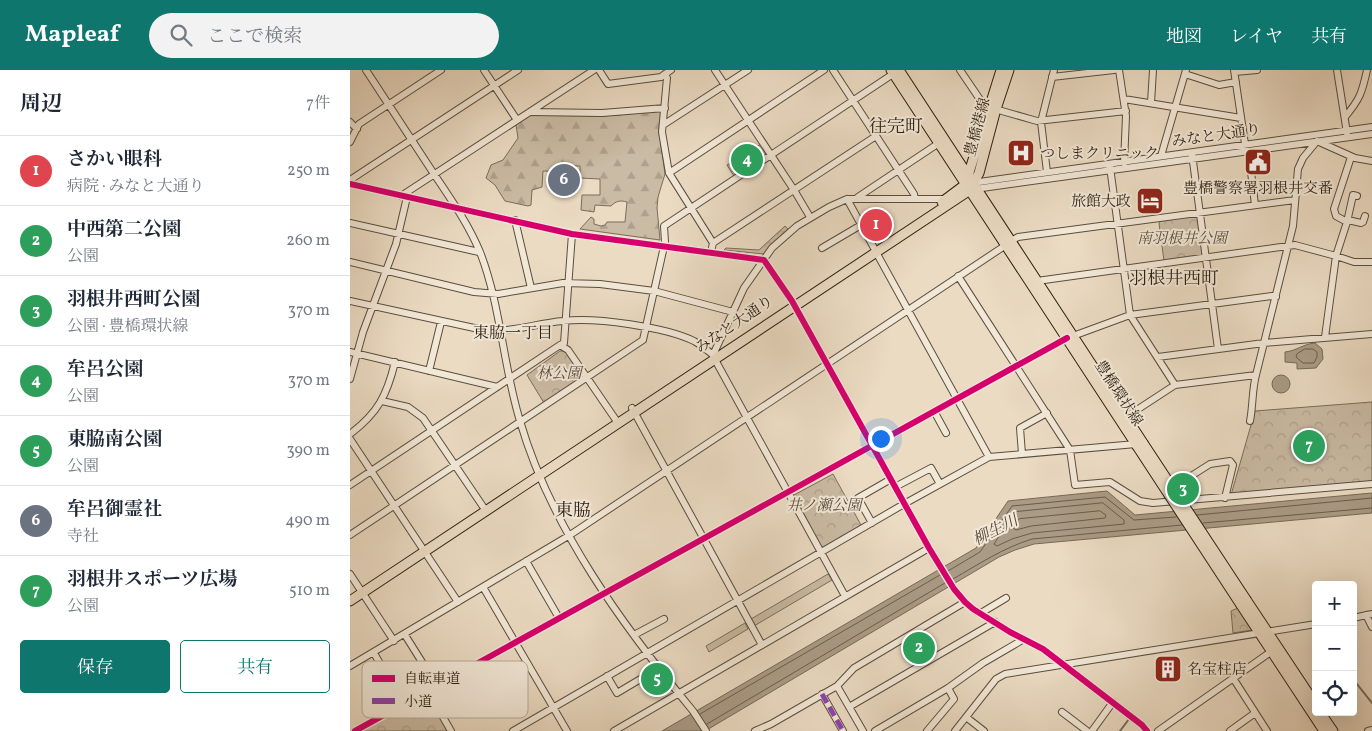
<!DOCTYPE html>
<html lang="ja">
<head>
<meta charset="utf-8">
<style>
	body { margin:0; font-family:Vollkorn,"Noto Serif JP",serif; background:#f2f2f3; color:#1f2937 }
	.controls { position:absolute; right:15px; bottom:15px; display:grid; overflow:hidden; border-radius:5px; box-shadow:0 5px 20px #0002 }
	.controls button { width:45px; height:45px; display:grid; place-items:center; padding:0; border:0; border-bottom:1px solid #e0e1e3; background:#fff; color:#1f2937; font:25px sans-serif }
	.you { position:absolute; left:530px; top:368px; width:18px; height:18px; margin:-12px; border:4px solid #fff; border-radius:50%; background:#1a73e8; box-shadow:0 0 0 8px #1a73e833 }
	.badge { display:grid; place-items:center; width:32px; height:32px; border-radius:50%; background:#0f766e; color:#fff; font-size:16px; font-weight:700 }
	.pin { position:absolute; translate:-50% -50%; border:2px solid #fff; box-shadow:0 1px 5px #0006 }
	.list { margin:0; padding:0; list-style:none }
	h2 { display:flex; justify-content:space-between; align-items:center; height:65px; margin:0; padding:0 20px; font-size:21px }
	h2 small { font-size:16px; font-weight:400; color:#747a83 }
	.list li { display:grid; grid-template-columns:32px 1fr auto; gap:15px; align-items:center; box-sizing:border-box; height:70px; padding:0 20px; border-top:1px solid #e0e1e3 }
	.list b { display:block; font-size:19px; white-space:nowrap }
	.list p { margin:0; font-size:16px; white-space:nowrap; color:#747a83 }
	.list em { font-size:16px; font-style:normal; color:#747a83 }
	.actions { display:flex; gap:10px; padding:15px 20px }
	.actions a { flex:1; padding:11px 0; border:1px solid #0f766e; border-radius:5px; text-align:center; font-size:18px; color:#0f766e }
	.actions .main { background:#0f766e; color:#fff }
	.icon { flex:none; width:28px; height:28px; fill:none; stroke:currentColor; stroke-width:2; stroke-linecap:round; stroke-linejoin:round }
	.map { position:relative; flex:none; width:1022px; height:661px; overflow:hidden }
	header { display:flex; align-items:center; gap:30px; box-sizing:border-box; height:70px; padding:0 25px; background:#0f766e; color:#fff }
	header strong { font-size:24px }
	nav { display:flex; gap:28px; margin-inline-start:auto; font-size:18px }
	.search { width:350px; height:45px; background:#f2f2f3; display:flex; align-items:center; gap:12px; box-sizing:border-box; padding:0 18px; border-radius:28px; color:#747a83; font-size:19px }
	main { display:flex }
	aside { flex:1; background:#fff }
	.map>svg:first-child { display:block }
	.grass { fill:#cabba4; stroke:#7a6d5a }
	.forest { fill:url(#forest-firs); stroke:#7a6d5a }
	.park { fill:url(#park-crowns); stroke:#7a6d5a }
	.water { fill:#aa9b86; stroke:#776956 }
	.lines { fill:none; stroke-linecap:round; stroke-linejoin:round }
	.shore { stroke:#6a5d4a; stroke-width:1 }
	.stream { stroke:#776956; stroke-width:2 }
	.minor-casing { stroke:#5b4e3c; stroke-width:8 }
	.major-casing { stroke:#2b1f0f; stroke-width:11 }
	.minor { stroke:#f2e8d8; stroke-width:6 }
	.major { stroke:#ebdbc3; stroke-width:9 }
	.major-bridge-casing { stroke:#2b1f0f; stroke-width:11; stroke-linecap:butt }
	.major-bridge { stroke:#ebdbc3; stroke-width:9 }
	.quiet { stroke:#8e44ad; stroke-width:5; stroke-dasharray:10 5; stroke-linecap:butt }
	.cycleway-casing { stroke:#f2e8d8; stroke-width:9 }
	.cycleway { stroke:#d6006c; stroke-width:6 }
	.labels { text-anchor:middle; stroke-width:4; stroke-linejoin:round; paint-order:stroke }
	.street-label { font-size:15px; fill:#2b1f0f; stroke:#f2e8d8 }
	.poi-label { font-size:15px; fill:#2b1f0f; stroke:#f2e8d8; text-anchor:start }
	.park-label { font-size:15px; font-style:italic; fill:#5b4e3c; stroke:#f2e8d8 }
	.neighbourhood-label { font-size:16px; fill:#2b1f0f; stroke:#f2e8d8 }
	.water-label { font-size:16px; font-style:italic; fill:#574a39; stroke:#f2e8d8 }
	.quarter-label { font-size:18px; fill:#2b1f0f; stroke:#f2e8d8 }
	.key { fill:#f2e8d8; stroke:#b6ac9c; stroke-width:1 }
	.key-label { font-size:14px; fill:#2b1f0f }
</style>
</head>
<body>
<header>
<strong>Mapleaf</strong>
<div class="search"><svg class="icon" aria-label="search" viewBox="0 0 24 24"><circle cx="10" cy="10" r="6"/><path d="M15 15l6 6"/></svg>ここで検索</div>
<nav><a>地図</a><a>レイヤ</a><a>共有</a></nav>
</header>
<main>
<aside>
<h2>周辺<small>7件</small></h2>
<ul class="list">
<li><span class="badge" style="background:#e0444e">1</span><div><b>さかい眼科</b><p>病院 · みなと大通り</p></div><em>250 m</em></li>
<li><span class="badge" style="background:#2e9e5b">2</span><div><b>中西第二公園</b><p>公園</p></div><em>260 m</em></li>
<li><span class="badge" style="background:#2e9e5b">3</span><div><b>羽根井西町公園</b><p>公園 · 豊橋環状線</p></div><em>370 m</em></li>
<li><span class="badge" style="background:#2e9e5b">4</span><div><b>牟呂公園</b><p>公園</p></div><em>370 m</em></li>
<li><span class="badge" style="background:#2e9e5b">5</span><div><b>東脇南公園</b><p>公園</p></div><em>390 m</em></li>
<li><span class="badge" style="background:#6b7280">6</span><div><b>牟呂御霊社</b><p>寺社</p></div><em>490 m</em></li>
<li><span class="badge" style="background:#2e9e5b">7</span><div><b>羽根井スポーツ広場</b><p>公園</p></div><em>510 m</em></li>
</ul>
<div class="actions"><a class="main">保存</a><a>共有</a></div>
</aside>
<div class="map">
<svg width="1022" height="661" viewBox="0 0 1022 661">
	<defs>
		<pattern id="forest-firs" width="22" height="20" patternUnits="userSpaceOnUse" patternTransform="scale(1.25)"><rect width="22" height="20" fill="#cabba4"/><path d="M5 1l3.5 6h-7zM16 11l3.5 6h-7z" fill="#aea08c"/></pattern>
		<pattern id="park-crowns" width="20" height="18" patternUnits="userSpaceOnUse" patternTransform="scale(1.25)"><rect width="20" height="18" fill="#cabba4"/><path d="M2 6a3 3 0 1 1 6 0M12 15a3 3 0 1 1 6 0" fill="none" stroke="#aea08c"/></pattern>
	</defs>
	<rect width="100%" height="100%" fill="#ebdbc3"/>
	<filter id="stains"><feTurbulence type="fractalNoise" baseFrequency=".004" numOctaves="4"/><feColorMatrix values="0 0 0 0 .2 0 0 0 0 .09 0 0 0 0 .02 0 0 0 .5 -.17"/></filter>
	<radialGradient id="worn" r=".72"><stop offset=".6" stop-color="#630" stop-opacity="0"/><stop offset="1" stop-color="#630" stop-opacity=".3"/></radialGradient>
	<path class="grass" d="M478,504L482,510L404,556L401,549Z
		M395,553L398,559L359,582L356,576Z"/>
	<path class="forest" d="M310,41L311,42L309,61L315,104L308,127L307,138L310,170L230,159L241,147L244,149V154L251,156L255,155L257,152H275L277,132C270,130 266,131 261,136L245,135L244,142L231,140L232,125H250V109L230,108V96H222V102L193,101L192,117L182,120L181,135L178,136L155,131L145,115L136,108L141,95L153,90L168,68L166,55L179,45L253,46Z"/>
	<path class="park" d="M411,74L417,84L384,106L377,95Z
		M847,145L854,185L814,191L809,153L811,151Z
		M435,156L438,159L419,176L414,184L374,180L376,178L409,180Z
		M210,281H215L233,308L194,333L177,305Z
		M1022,332V411L881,425L905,341Z
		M483,404L511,455L474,478L471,477L444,425Z
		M888,538L902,560L883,563L881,541Z
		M75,626L78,627L98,661H12Z"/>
	<path class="water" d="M965,273L972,279L973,289L966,298L947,299V293L935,292V282C946,281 953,274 965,273Z
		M922 314a9 9 0 1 1 18 0a9 9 0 1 1-18 0Z
		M757,421L785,445L1022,423V443L684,474L665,480L649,487L355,661H312L626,478L658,431Z"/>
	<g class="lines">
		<path class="shore" d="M955,279H963L967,282V287L964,293H953L946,287L947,284Z
			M753,433L774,450V454L682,463L662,469L647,476L644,474L665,442Z
			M750,441L756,445L755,448L681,456L666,460L663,458L669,449Z
			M847,445L1022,428
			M853,453L1022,438
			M598,501L630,482L662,436L755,427L784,450L826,447
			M603,509C629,494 653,478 682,469L832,455
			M350,644L590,505
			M357,654L595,513"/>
		<path class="stream" d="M964,558L966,560
			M1003,609L1022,633
			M770,661L779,649"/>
		<g class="minor-casing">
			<path id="minor" d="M16,0C38,34 60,67 82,101C100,128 118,153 130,182C151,236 153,296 170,351C201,458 273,556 343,641L356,661
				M134,0L167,50
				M249,0L258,14L311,7L315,4
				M321,0L315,4L317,8L312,62L319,103L363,173L361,182
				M365,0L444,120L460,147
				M483,0L564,124L565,129
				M610,0L631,31L638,37L687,51L776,41
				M769,0L776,46L774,93
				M884,0L895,74L899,85L905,135
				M987,0L997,63
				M885,2L907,0
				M835,4L869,15L886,12
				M702,7L764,0
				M774,29L891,48
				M801,33L803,0
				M181,42L252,43L315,38
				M995,47C1010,29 1012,23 1017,0
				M0,52L7,59
				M313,55L398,0
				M0,72L9,54L91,0
				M842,84L868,279
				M811,86L836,0
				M760,97L780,245L825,315
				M697,102L691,52L704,0
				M319,103L474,0
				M0,110L168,0
				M622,113L1022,57
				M0,114L222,164L414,190L442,231L579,478L604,519L615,532L623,539L660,562L693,579L792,655L797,661
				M625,119L1022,64
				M51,126L244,0
				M508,127L589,73
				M497,129L524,178
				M165,150L181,218
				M998,150L1011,153L1013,152L1015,146
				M997,152L1003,125L1007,126
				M0,153L129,182
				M222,164L214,273L210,275L218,280L268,353
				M661,171L668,167L945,130
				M363,173L526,66
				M472,178L511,155
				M526,182L639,387
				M0,192L124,222L148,224L213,213L250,214L304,221L383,242
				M608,206L720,380L725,415L760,412L790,431L803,433L1022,414
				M687,211L945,175L986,186L1004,192H1022
				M0,231L138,261C164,262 188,253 213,251C246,247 315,257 344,271C351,275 357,280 363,285L394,218L422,178L447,156L479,137L497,129H596
				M723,266L780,245L922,226L926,227
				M975,267L986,186L997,152L986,146L984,139L1001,87
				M0,282L147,317
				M363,286L495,526
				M808,287L914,273L1022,264
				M79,301L91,252
				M0,309L13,262L46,174L57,127
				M32,331L58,337L73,348L136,441
				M282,338L412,575
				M584,341L596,363
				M776,347L825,315L906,305
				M900,351C903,336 902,320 906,305L943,156L948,99L953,88L967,71L1005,88L1022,91
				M0,364C28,343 37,325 45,292
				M0,369L108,532
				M672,384L670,358L697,343
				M0,415L210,275
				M545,417L581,398L590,414
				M840,430L838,408L860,394L880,391L883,395L875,428
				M522,453L508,428L541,409
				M0,465L293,270L315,172L314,156L546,2
				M176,491L209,548
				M0,504L44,571
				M133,517L217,661
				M631,543L656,528
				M1016,545L1022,557
				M1003,548L1022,544
				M55,565L87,616
				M284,565L314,549
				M24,583L53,634
				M0,596L220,465L656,175
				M257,606L267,623L309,598
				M883,608L917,661
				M487,616L513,661
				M78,621L101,661
				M472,624L493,661
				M499,637L645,552
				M712,642L737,661
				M616,647L634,661
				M5,661L717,268
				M163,661L554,434L639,387L786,374
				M264,661L579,478
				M405,661L421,654L487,616L504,598L615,532
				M525,661L598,618L633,593L674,569
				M577,661L604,629L598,618
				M605,661L646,609L655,604L966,554
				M742,661L763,632
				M808,661L922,581
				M880,661L905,643
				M1018,661L1022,660"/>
		</g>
		<g class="major-casing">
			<path id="major" d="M541,0L787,376
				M549,0L793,373
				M617,109L651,0
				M592,132L616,114
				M0,531L620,120L629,103L646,39L659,0
				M897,531L966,635
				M891,535L974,661
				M970,642L983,661"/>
		</g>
		<use href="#minor" class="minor"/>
		<use href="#major" class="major"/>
		<g class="major-bridge-casing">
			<path id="major-bridge" d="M793,373L897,531
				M787,376L891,535"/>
		</g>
		<use href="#major-bridge" class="major-bridge"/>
		<path class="quiet" d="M472,624L493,661"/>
		<g class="cycleway-casing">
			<path id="cycleway" d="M0,114L222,164L414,190L442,231L579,478L604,519L615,532L623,539L660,562L693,579L792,655L797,661
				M5,661L717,268"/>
		</g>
		<use href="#cycleway" class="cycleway"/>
	</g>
	<defs>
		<g id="hospital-square" transform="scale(1.4375)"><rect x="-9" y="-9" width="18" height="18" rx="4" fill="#8f2418" stroke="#f2e8d8"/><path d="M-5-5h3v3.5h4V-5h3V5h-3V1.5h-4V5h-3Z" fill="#fff"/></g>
		<g id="civic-square" transform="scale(1.4375)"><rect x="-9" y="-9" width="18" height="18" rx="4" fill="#8f2418" stroke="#f2e8d8"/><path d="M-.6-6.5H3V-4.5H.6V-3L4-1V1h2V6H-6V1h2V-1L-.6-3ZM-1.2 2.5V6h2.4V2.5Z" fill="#fff"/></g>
		<g id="hotel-square" transform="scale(1.4375)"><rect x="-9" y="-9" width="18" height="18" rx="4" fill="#8f2418" stroke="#f2e8d8"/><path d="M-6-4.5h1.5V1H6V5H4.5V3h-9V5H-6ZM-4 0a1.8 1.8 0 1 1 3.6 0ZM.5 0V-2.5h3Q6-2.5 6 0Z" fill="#fff"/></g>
		<g id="building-square" transform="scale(1.4375)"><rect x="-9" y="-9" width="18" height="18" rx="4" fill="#8f2418" stroke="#f2e8d8"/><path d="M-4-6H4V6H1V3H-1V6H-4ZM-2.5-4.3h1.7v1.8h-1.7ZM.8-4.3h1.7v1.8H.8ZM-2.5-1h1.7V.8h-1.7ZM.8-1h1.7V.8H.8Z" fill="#fff"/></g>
	</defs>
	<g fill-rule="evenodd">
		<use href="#hospital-square" x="671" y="83"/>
		<use href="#civic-square" x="908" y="92"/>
		<use href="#hotel-square" x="800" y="131"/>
		<use href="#building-square" x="818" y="599"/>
	</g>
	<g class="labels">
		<g class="street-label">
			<text transform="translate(627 57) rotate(-75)" y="5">豊橋港線</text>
			<text transform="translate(866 65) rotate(-8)" y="5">みなと大通り</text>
			<text transform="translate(384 254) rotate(-34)" y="5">みなと大通り</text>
			<text transform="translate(769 323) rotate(57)" y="5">豊橋環状線</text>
		</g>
		<g class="poi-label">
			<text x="690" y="88">つしまクリニック</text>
			<text x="908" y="123" text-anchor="middle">豊橋警察署羽根井交番</text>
			<text x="781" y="136" text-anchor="end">旅館大政</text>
			<text x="837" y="604">名宝柱店</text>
		</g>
		<g class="park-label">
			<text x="832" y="173">南羽根井公園</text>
			<text x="209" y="308">林公園</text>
			<text x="474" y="440">井ノ瀬公園</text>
		</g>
		<g class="neighbourhood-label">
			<text x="163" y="268">東脇一丁目</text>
		</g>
		<g class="water-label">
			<text transform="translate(645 459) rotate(-27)" y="6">柳生川</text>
		</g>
		<g class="quarter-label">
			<text x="546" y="62">往完町</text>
			<text x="824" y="214">羽根井西町</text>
			<text x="223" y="446">東脇</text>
		</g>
	</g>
	<rect x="12" y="591" width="166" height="57" rx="8" class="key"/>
	<rect x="22" y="605" width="23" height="7" fill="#d6006c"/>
	<rect x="22" y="628" width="23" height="6" fill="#8e44ad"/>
	<g class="key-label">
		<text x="54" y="613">自転車道</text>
		<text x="54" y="636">小道</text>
	</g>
	<rect width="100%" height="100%" filter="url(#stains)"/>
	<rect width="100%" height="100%" fill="url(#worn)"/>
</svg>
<div class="controls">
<button>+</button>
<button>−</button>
<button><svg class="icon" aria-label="locate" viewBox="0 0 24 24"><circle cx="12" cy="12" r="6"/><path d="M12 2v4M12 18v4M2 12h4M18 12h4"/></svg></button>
</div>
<div class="you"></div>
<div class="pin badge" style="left:526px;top:155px;background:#e0444e">1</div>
<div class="pin badge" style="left:569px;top:578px;background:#2e9e5b">2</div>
<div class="pin badge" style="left:833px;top:419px;background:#2e9e5b">3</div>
<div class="pin badge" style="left:397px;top:90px;background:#2e9e5b">4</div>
<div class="pin badge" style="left:307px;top:609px;background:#2e9e5b">5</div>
<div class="pin badge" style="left:214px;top:110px;background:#6b7280">6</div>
<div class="pin badge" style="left:959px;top:376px;background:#2e9e5b">7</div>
</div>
</main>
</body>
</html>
